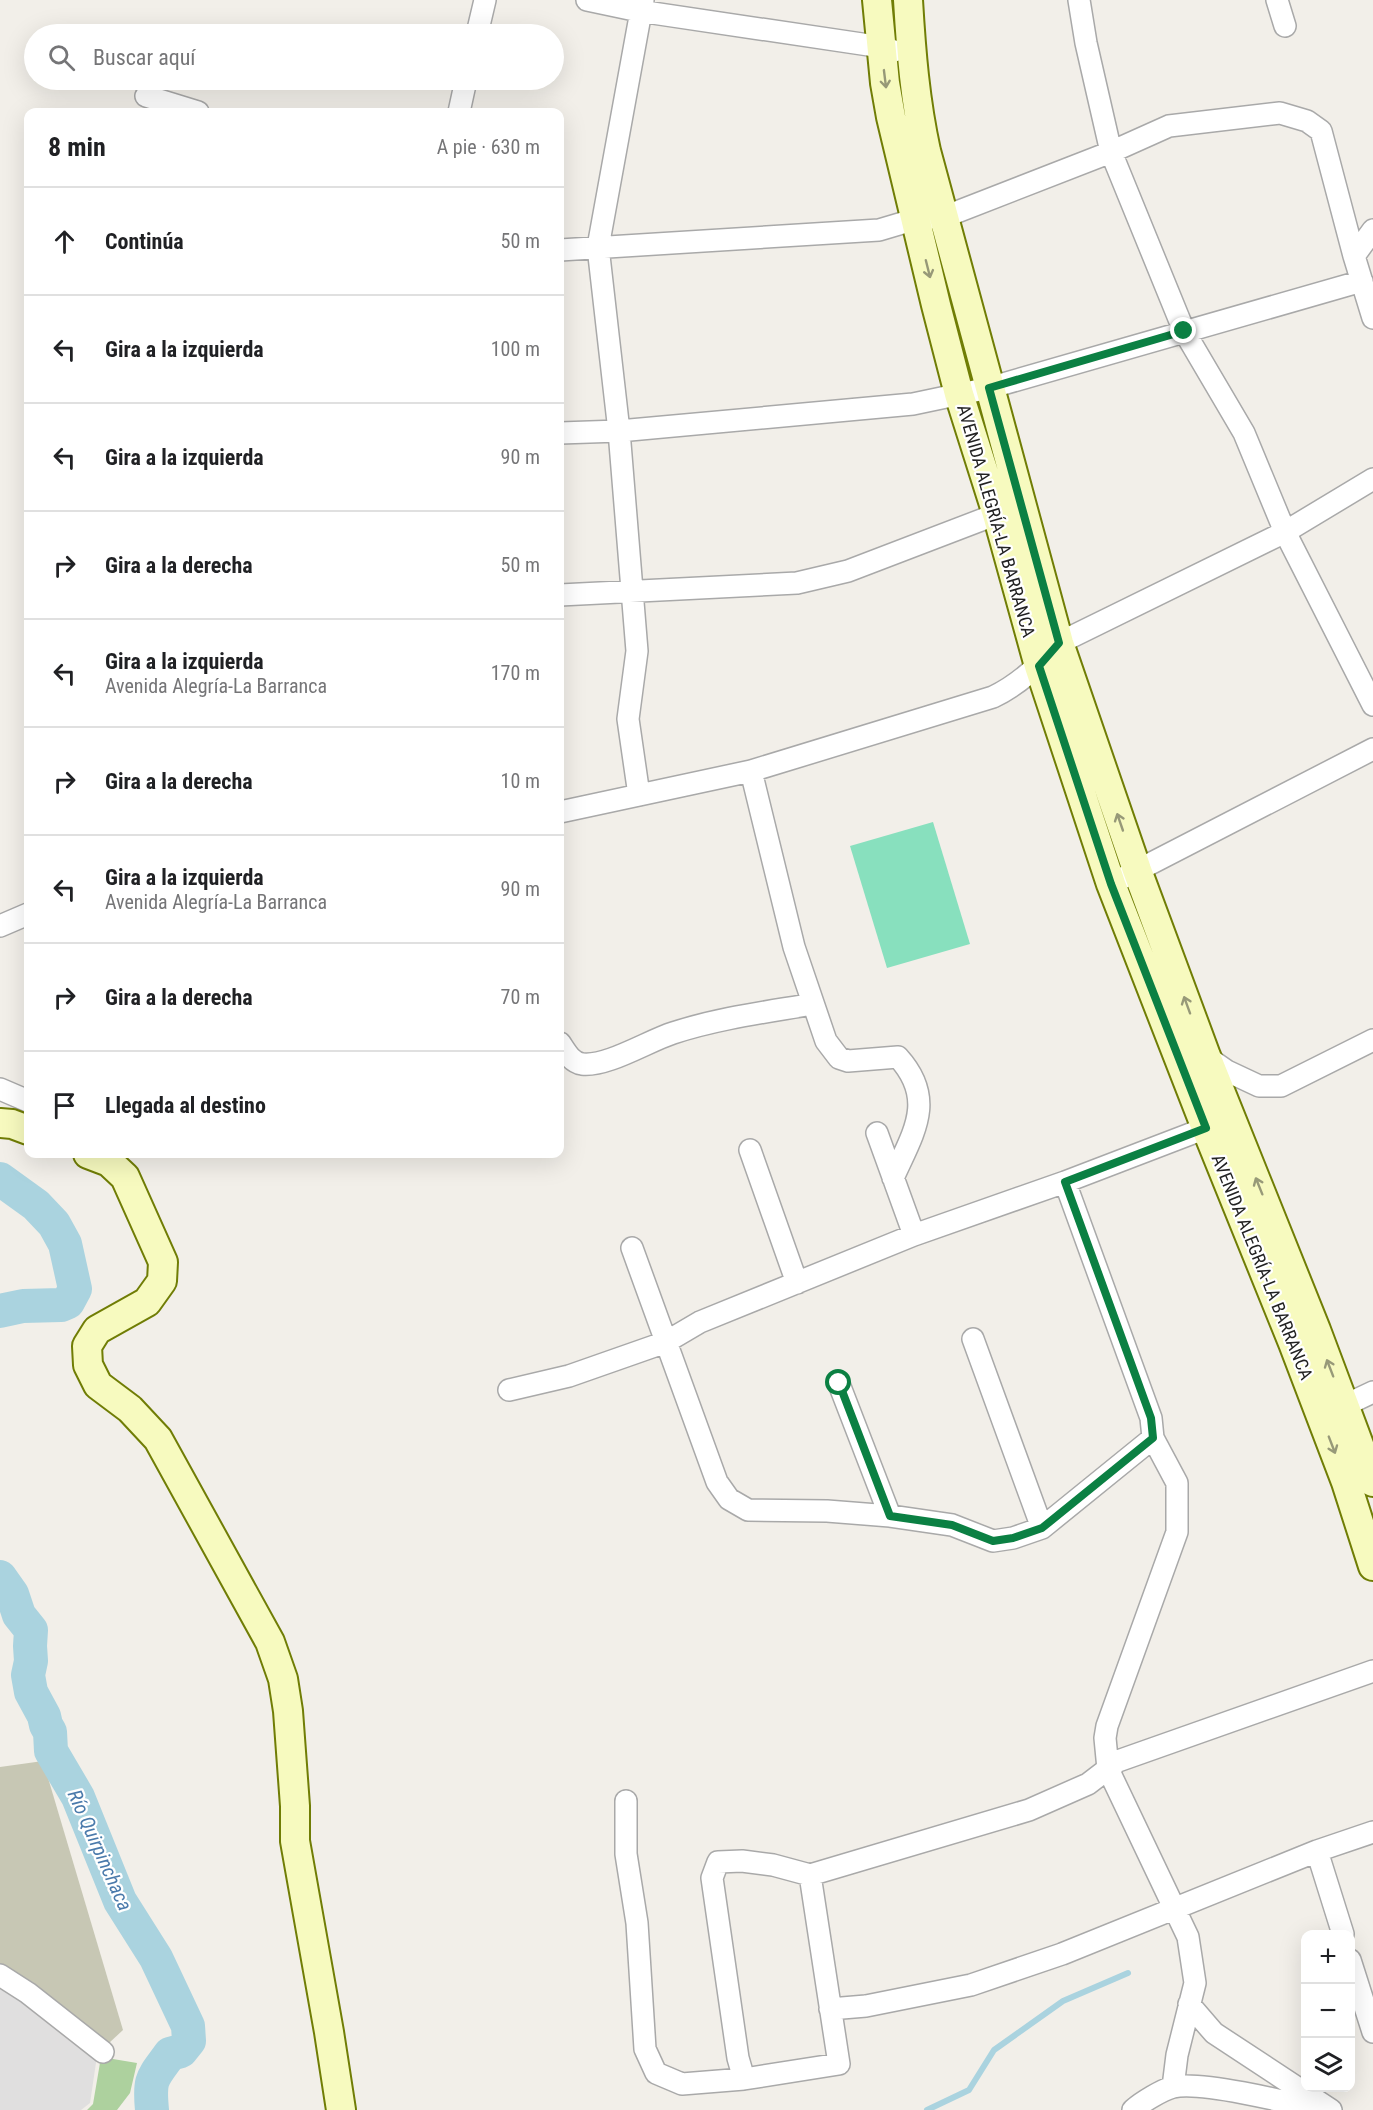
<!DOCTYPE html>
<html lang="es">
<head>
<meta charset="utf-8">
<style>
	body { margin:0; font-family:"Roboto Condensed",sans-serif; background:#f6f6f6; color:#202124 }
	.controls { position:absolute; right:18px; bottom:18px; display:grid; overflow:hidden; border-radius:12px; box-shadow:0 6px 24px #0002 }
	.controls button { width:54px; height:54px; display:grid; place-items:center; padding:0; border:0; border-bottom:2px solid #e0e0e0; background:#fff; color:#202124; font:30px sans-serif }
	.stop { position:absolute; width:18px; height:18px; margin:-14px; border:4px solid #0b8043; border-radius:50%; background:#fff }
	.stop.end { background:#0b8043; border-color:#fff; box-shadow:0 2px 6px #0008 }
	.list { margin:0; padding:0; list-style:none }
	h2 { display:flex; justify-content:space-between; align-items:center; height:78px; margin:0; padding:0 24px; font-size:26px }
	h2 small { font-size:20px; font-weight:400; color:#757577 }
	.list li { display:grid; grid-template-columns:39px 1fr auto; gap:18px; align-items:center; box-sizing:border-box; height:108px; padding:0 24px; border-top:2px solid #e0e0e0 }
	.list b { display:block; font-size:22px; white-space:nowrap }
	.list p { margin:0; font-size:20px; white-space:nowrap; color:#757577 }
	.list em { font-size:20px; font-style:normal; color:#757577 }
	.icon { flex:none; width:33px; height:33px; fill:none; stroke:currentColor; stroke-width:2; stroke-linecap:round; stroke-linejoin:round }
	.map { position:relative; flex:none; width:1373px; height:2110px; overflow:hidden }
	.search { position:absolute; background:#fff; box-shadow:0 6px 24px #0002; left:24px; top:24px; width:540px; height:66px; display:flex; align-items:center; gap:15px; box-sizing:border-box; padding:0 21px; border-radius:33px; color:#757577; font-size:22px }
	.panel { position:absolute; background:#fff; box-shadow:0 6px 24px #0002; left:24px; top:108px; width:540px; height:1050px; border-radius:12px }
	.map>svg:first-child { display:block }
	.residential { fill:#e0dfdf }
	.construction { fill:#c7c7b4 }
	.forest { fill:#add19e }
	.pitch { fill:#88e0be }
	.lines { fill:none; stroke-linecap:round; stroke-linejoin:round }
	.stream { stroke:#aad3df; stroke-width:6 }
	.river { stroke:#aad3df; stroke-width:34 }
	.street-casing { stroke:#a9a9a9; stroke-width:24 }
	.secondary-casing { stroke:#707d05; stroke-width:32 }
	.street { stroke:#fff; stroke-width:21 }
	.secondary { stroke:#f7fabf; stroke-width:28 }
	.oneway { stroke:#979978 }
	.route { stroke:#0b8043; stroke-width:8 }
	.labels { text-anchor:middle; stroke-width:4.5; stroke-linejoin:round; paint-order:stroke }
	.street-label { font-size:18px; fill:#222; stroke:#fff }
	.water-label { font-size:20px; font-style:italic; fill:#4a7aab; stroke:#fff }
</style>
</head>
<body>
<div class="map">
<svg width="1373" height="2110" viewBox="0 0 1373 2110">
	<rect width="100%" height="100%" fill="#f2efe9"/>
	<path class="residential" d="M0,1983L97,2056L90,2103L81,2110H0Z"/>
	<path class="construction" d="M43,1761L123,2030L109,2043L0,1963V1767Z"/>
	<path class="forest" d="M101,2057L137,2063L130,2093L117,2110H87L93,2104Z"/>
	<path class="pitch" d="M933,822L970,944L887,968L850,846Z"/>
	<g class="lines">
		<path class="stream" d="M927,2110L969,2090L994,2050L1063,2001L1128,1973"/>
		<path class="river" d="M0,1179L36,1205L54,1224L65,1244L75,1289L68,1302L61,1305L23,1306L0,1311
			M0,1577L12,1594L19,1615L31,1630L30,1646L31,1661L28,1675L31,1692L44,1716L46,1725L50,1732L51,1751L78,1797L120,1901L156,1958L188,2026L189,2041L181,2051L170,2054C152,2079 149,2078 152,2110"/>
		<g class="street-casing">
			<path id="street" d="M587,0L639,11L882,47L894,51
				M1079,0L1086,43L1111,152L1184,331L1244,433L1285,532L1373,705
				M1277,0L1285,26
				M477,34L485,0
				M146,96L198,112
				M459,112L466,80
				M560,250L879,230L916,219L944,217L1111,152L1169,126L1280,113L1307,121L1321,131L1354,256L1373,318
				M1354,256L1373,230
				M560,433L619,431L913,404L989,388L1362,281
				M560,595L797,583L848,571L997,514L1012,512
				M751,771L794,947L826,1041L839,1058L848,1061L898,1057C937,1100 913,1133 893,1178
				M639,795L628,719L637,651L619,431L598,247L643,0
				M560,812L751,771L993,697C1020,684 1039,665 1059,643L1285,532L1373,479
				M1111,884L1373,749
				M0,926L28,914
				M560,1043C566,1052 571,1062 582,1064C607,1067 648,1041 673,1033C719,1018 767,1012 813,1004
				M1204,1055L1227,1071L1259,1086H1281L1373,1040
				M0,1089L28,1101
				M877,1133L914,1235
				M750,1150L797,1283
				M632,1248L717,1482L729,1499L748,1510L827,1511L890,1516L952,1525L993,1541L1013,1538L1042,1528L1153,1438L1151,1418L1065,1182
				M973,1339L1042,1528
				M839,1384L890,1516
				M509,1390L569,1376L666,1342L700,1322L914,1235L1065,1182L1206,1128
				M1333,1411L1373,1392
				M1153,1438L1177,1483V1532L1107,1726L1105,1738L1108,1769L1188,1937L1195,1983L1177,2055L1173,2087
				M626,1801V1854L637,1923L645,2049L656,2073L682,2084L744,2079L738,2058L712,1878L718,1862L742,1861L773,1865L810,1875L1029,1810L1088,1784L1118,1761L1373,1671
				M1317,1851L1373,1832
				M1350,1960L1373,2032
				M0,1975L28,1993L103,2052
				M1189,2004L1214,2033L1331,2110
				M830,2009L866,2006L971,1985L1062,1954L1317,1851L1343,1934
				M744,2079L839,2064L810,1875
				M1133,2110C1142,2102 1162,2090 1173,2087C1200,2081 1286,2101 1314,2110"/>
		</g>
		<g class="secondary-casing">
			<path id="secondary" d="M877,0L885,83L891,117L936,305L959,394L997,514L1039,666L1111,884L1206,1128L1293,1343L1346,1482L1373,1566
				M908,0C911,51 915,101 926,151L1059,643L1137,870L1206,1056L1316,1330L1373,1482
				M0,1123L12,1124L28,1130
				M88,1154L109,1162L125,1177L163,1262L162,1281L147,1302L97,1330L87,1346L88,1365L98,1385L130,1409L158,1439L270,1642L283,1679L288,1711L295,1806V1841L329,2032L341,2110"/>
		</g>
		<use href="#street" class="street"/>
		<use href="#secondary" class="secondary"/>
	</g>
	<defs><path id="oneway-shaft" d="M-6 0H5M1.5-3L5.5 0L1.5 3" fill="none" stroke-width="1.6" stroke-linecap="round" stroke-linejoin="round" transform="scale(1.5)"/></defs>
	<g class="oneway">
		<use href="#oneway-shaft" transform="translate(885 79) rotate(83)"/>
		<use href="#oneway-shaft" transform="translate(928 269) rotate(76)"/>
		<use href="#oneway-shaft" transform="translate(1120 822) rotate(-109)"/>
		<use href="#oneway-shaft" transform="translate(1187 1005) rotate(-110)"/>
		<use href="#oneway-shaft" transform="translate(1259 1186) rotate(-112)"/>
		<use href="#oneway-shaft" transform="translate(1330 1368) rotate(-111)"/>
		<use href="#oneway-shaft" transform="translate(1332 1445) rotate(69)"/>
	</g>
	<g class="lines">
		<path class="route" d="M839,1383L890,1516L952,1525L993,1541L1013,1538L1042,1528L1153,1438L1151,1418L1065,1182L1206,1128L1111,884L1039,666L1059,643L989,388L1184,331"/>
	</g>
	<g class="labels">
		<g class="street-label">
			<text transform="translate(996 521) rotate(74)" y="6">AVENIDA ALEGRÍA-LA BARRANCA</text>
			<text transform="translate(1262 1267) rotate(68)" y="6">AVENIDA ALEGRÍA-LA BARRANCA</text>
		</g>
		<g class="water-label">
			<text transform="translate(100 1850) rotate(66)" y="7">Río Quirpinchaca</text>
		</g>
	</g>
</svg>
<div class="controls">
<button>+</button>
<button>−</button>
<button><svg class="icon" aria-label="layers" viewBox="0 0 24 24"><path d="M12 4l9 5-9 5-9-5zM3 14l9 5 9-5"/></svg></button>
</div>
<div class="stop" style="left:839px;top:1383px"></div>
<div class="stop end" style="left:1184px;top:331px"></div>
<div class="search"><svg class="icon" aria-label="search" viewBox="0 0 24 24"><circle cx="10" cy="10" r="6"/><path d="M15 15l6 6"/></svg>Buscar aquí</div>
<section class="panel">
<h2>8 min<small>A pie · 630 m</small></h2>
<ul class="list">
<li><svg class="icon" aria-label="ahead" viewBox="0 0 24 24"><path d="M12 20V5M6 11l6-6 6 6"/></svg><div><b>Continúa</b></div><em>50 m</em></li>
<li><svg class="icon" aria-label="left" viewBox="0 0 24 24"><path d="M17 20v-9H6M10 6l-5 5 5 5"/></svg><div><b>Gira a la izquierda</b></div><em>100 m</em></li>
<li><svg class="icon" aria-label="left" viewBox="0 0 24 24"><path d="M17 20v-9H6M10 6l-5 5 5 5"/></svg><div><b>Gira a la izquierda</b></div><em>90 m</em></li>
<li><svg class="icon" aria-label="right" viewBox="0 0 24 24"><path d="M7 20v-9h11M14 6l5 5-5 5"/></svg><div><b>Gira a la derecha</b></div><em>50 m</em></li>
<li><svg class="icon" aria-label="left" viewBox="0 0 24 24"><path d="M17 20v-9H6M10 6l-5 5 5 5"/></svg><div><b>Gira a la izquierda</b><p>Avenida Alegría-La Barranca</p></div><em>170 m</em></li>
<li><svg class="icon" aria-label="right" viewBox="0 0 24 24"><path d="M7 20v-9h11M14 6l5 5-5 5"/></svg><div><b>Gira a la derecha</b></div><em>10 m</em></li>
<li><svg class="icon" aria-label="left" viewBox="0 0 24 24"><path d="M17 20v-9H6M10 6l-5 5 5 5"/></svg><div><b>Gira a la izquierda</b><p>Avenida Alegría-La Barranca</p></div><em>90 m</em></li>
<li><svg class="icon" aria-label="right" viewBox="0 0 24 24"><path d="M7 20v-9h11M14 6l5 5-5 5"/></svg><div><b>Gira a la derecha</b></div><em>70 m</em></li>
<li><svg class="icon" aria-label="arrive" viewBox="0 0 24 24"><path d="M6 21V4h12l-3 4 3 4H6"/></svg><div><b>Llegada al destino</b></div></li>
</ul>
</section>
</div>
</body>
</html>
